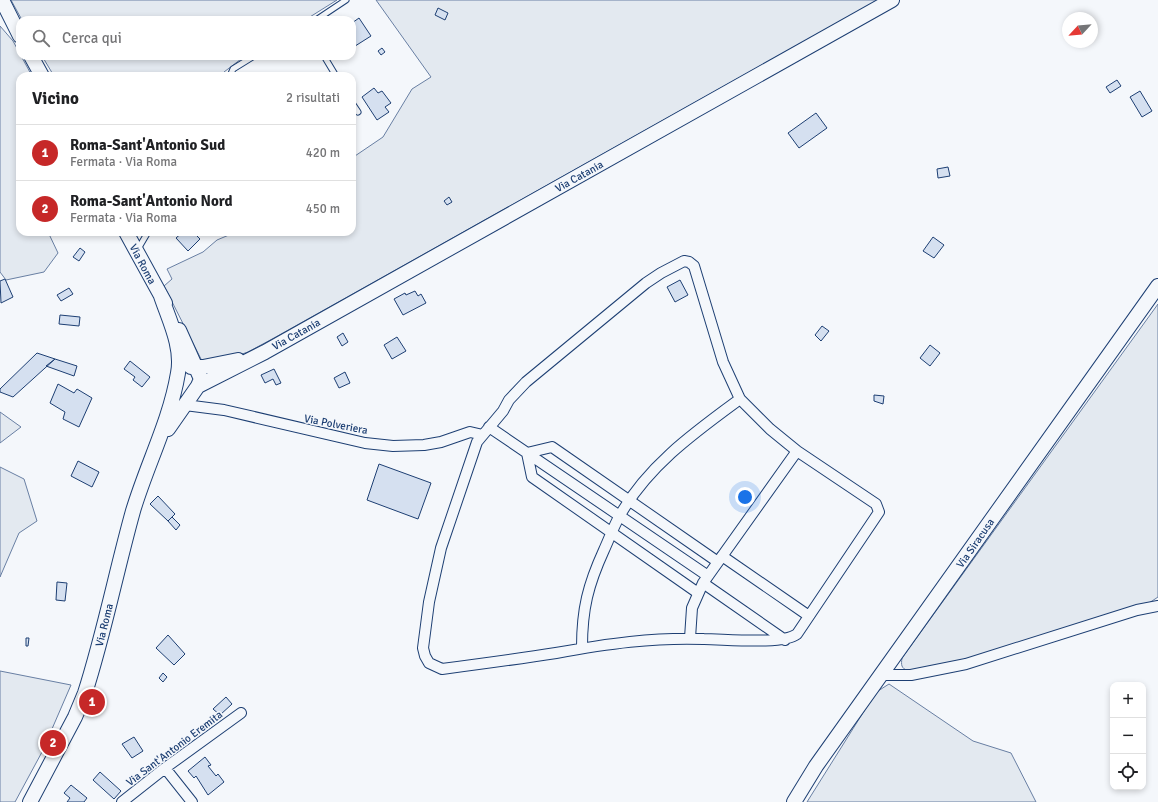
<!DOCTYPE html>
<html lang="it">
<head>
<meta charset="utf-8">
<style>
	body { margin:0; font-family:Signika,sans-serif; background:#f2f2f2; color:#202124 }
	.controls { position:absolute; right:12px; bottom:12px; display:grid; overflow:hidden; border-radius:8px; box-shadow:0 2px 6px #0003 }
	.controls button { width:36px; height:36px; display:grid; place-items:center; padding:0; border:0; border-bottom:1px solid #e0e0e0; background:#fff; color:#202124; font:20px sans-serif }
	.compass { position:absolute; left:1062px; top:12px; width:36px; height:36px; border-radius:50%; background:#fff; box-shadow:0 2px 6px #0003; rotate:244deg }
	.you { position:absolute; left:745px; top:497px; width:14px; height:14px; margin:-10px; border:3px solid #fff; border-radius:50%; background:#1a73e8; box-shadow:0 0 0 6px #1a73e833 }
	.badge { display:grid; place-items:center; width:26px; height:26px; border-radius:50%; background:#c62828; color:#fff; font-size:13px; font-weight:700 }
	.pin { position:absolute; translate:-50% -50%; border:2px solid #fff; box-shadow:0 1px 4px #0006 }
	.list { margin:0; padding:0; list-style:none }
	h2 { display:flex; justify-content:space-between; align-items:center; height:52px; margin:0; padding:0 16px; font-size:17px }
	h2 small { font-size:13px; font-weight:400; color:#757577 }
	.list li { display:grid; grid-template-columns:26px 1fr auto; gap:12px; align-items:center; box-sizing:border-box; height:56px; padding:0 16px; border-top:1px solid #e0e0e0 }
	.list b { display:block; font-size:15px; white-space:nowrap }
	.list p { margin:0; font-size:13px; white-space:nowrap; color:#757577 }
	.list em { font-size:13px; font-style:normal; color:#757577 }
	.icon { flex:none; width:22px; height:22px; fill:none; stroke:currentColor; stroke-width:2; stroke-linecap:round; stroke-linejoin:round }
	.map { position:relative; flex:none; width:1158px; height:802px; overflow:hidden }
	.search { position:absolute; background:#fff; box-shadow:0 2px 6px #0003; left:16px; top:16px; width:340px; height:44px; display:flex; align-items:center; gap:10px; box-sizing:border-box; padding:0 14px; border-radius:12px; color:#757577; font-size:15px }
	.panel { position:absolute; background:#fff; box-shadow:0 2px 6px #0003; left:16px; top:72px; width:340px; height:164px; border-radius:12px }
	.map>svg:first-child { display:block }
	.green { fill:#e3e9f0; stroke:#687fa3 }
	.building { fill:#d5e0f0; stroke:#1d3f73 }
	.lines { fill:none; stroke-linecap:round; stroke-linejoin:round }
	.lane-casing { stroke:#1d3f73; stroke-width:7 }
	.street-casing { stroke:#1d3f73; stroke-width:12 }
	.secondary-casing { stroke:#1d3f73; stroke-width:16 }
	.lane { stroke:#f4f7fb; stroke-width:5 }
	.street { stroke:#f4f7fb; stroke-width:10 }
	.secondary { stroke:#f4f7fb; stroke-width:14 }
	.labels { text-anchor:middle; stroke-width:3; stroke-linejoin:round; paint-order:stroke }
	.street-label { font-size:11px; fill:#1d3f73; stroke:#f4f7fb }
</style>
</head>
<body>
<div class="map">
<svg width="1158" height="802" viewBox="0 0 1158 802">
	<rect width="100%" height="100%" fill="#f4f7fb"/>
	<path class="green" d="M11,0H337L305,20H22Z
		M376,0H878L274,338L248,352L227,359L202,361L164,286L172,279L167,269L203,252L217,240L236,232H352V158L383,137L412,89L431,77Z
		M0,26L13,41L32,76H20V232H48L58,253L44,272L6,280L0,272Z
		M42,56H245L224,72L222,76H54Z
		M1158,304V597L1149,603L966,660L908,671C901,668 901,665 902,658Z
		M0,412L21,427L0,443Z
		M0,467L24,479L37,521L19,533L0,577Z
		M0,671L71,685L42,752L15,802H0Z
		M889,684L973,741L1011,753L1036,802H807L866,708L878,691Z"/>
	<path class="building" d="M438,8L448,13L445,20L435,15Z
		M359,18L371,36L352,48V23Z
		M382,48L385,52L381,55L378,51Z
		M1117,80L1121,86L1110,93L1106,87Z
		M374,88L378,93L382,91L391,103L385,107L389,112L377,120L362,97Z
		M1140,91L1152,111L1142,117L1130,97Z
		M816,113L827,128L799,148L788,133Z
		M948,167L950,176L938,178L937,169Z
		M449,197L452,202L447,205L444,201Z
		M183,232H193L200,239L188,251L176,238Z
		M933,237L944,245L934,258L923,251Z
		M80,248L85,252L79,261L73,257Z
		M5,279L13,297L1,303L0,281Z
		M680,280L688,295L675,302L667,287Z
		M69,288L73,294L61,301L57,295Z
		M415,291L418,296L421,294L426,303L403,315L394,299L405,293L406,295Z
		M60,315L80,317L79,326L59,324Z
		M822,326L829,331L821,341L815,335Z
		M343,333L348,342L342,346L337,337Z
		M397,337L406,351L392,359L384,345Z
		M930,345L940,353L930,366L920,358Z
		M37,353L55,359L13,397L0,392V389Z
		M55,359L77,366L74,376L46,366Z
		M130,361L150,377L142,387L133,380L135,377L124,369Z
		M274,369L281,383L276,385L273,379L265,383L261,375Z
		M345,372L350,383L339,388L334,378Z
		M58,384L74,393L77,389L92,398L79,427L63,419L65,412L50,403Z
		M874,395L884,396L883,404L874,401Z
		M78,461L99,472L92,487L71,476Z
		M379,464L431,483L418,519L367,500Z
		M158,496L175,514L168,521L150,504Z
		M172,517L180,525L176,530L168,521Z
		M57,582L67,583L65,601L56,600Z
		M168,635L185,654L174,665L156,648Z
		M26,638H29L28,646H26Z
		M163,673L167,677L163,682L159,678Z
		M226,697L232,704L220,715L213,709Z
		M134,737L143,751L132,758L122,744Z
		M205,757L211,765L208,766L216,776L218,774L224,782L208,795L196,776L194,778L188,771Z
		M100,772L121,791L114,799L93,780Z
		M71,785L87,798L84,802H67L70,798L64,793Z"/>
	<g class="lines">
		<g class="lane-casing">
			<path id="lane" d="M316,20L346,0
				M324,56L336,76
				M230,76L233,69L254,56
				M352,103L358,112
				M138,249L148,232"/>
		</g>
		<g class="street-casing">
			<path id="street" d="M684,261L689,262L694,266L723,362L740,399L770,429L797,451L876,504L879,512L797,634C783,645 725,639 704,639C654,637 606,644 556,653C518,659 480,664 442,669L429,663L425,656L423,648L429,602L441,548L477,442L503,411L509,400L526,382L646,283L661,273Z
				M185,405L224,410L365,443L393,446L424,445L441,442L470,432L483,435
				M489,427L708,576
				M722,556L809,616
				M703,583L785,640
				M698,593L532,477L527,453L552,447L718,562
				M690,638L692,608L703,583L797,451
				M582,647C582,609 588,585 604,550C609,539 613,528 619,517C647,466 695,432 740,399
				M881,675H911L966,664L1137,610L1158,606
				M165,768L192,802
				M122,802L165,768L241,713"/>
		</g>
		<g class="secondary-casing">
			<path id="secondary" d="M2,0L20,36
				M31,56L42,76
				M126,232L165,303
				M191,367H203L238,360
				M198,386L265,352L892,0
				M168,429L198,386L201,379L179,330
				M30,802L75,717L85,693C104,634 116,572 133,511C147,464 170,421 178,373C183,347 169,320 161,296
				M794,802L816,766L1158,286"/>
		</g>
		<use href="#lane" class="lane"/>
		<use href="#street" class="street"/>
		<use href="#secondary" class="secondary"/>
	</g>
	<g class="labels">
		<g class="street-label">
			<text transform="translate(579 176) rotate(-29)" y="4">Via Catania</text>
			<text transform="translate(143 264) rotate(62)" y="4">Via Roma</text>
			<text transform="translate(296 334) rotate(-29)" y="4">Via Catania</text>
			<text transform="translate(336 424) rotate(11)" y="4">Via Polveriera</text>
			<text transform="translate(975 543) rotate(-55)" y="4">Via Siracusa</text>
			<text transform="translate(104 625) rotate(-76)" y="4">Via Roma</text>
			<text transform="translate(174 748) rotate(-37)" y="4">Via Sant'Antonio Eremita</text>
		</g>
	</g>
</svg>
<div class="controls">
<button>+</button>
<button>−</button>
<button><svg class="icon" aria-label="locate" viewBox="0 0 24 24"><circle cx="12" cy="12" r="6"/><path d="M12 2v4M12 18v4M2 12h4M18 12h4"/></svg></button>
</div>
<svg class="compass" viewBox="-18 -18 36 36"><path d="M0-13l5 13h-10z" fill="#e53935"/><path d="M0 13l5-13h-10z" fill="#757577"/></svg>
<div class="you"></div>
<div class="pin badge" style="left:92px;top:702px">1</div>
<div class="pin badge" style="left:53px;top:743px">2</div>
<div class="search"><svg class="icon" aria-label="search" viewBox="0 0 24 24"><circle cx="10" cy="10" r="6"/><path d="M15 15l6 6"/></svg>Cerca qui</div>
<section class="panel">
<h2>Vicino<small>2 risultati</small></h2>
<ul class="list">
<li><span class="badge">1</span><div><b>Roma-Sant'Antonio Sud</b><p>Fermata · Via Roma</p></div><em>420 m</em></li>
<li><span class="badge">2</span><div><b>Roma-Sant'Antonio Nord</b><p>Fermata · Via Roma</p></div><em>450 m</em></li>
</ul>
</section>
</div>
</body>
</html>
